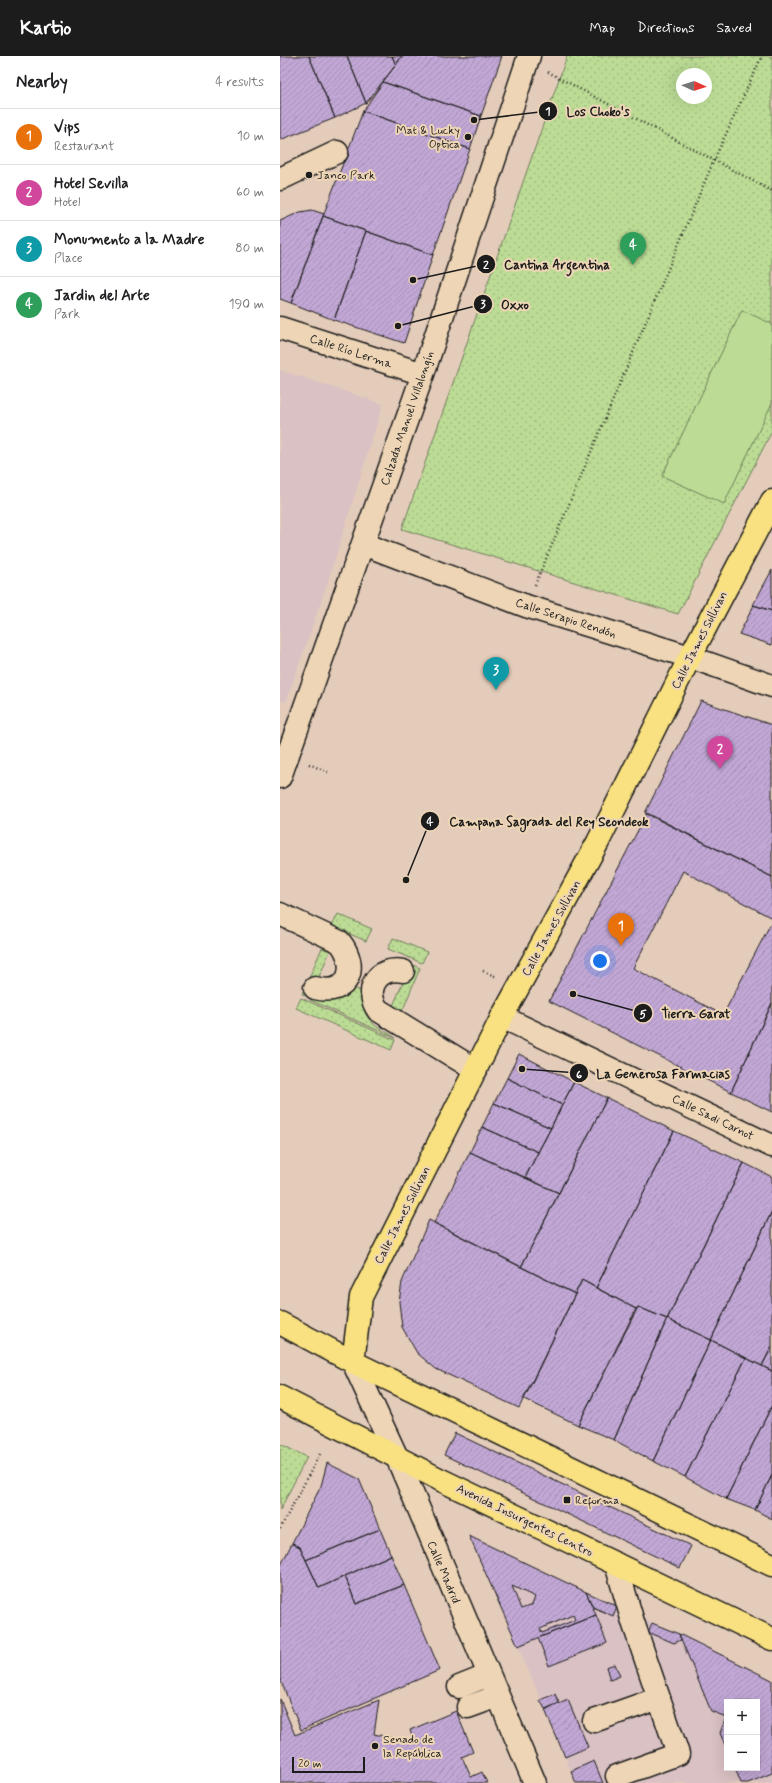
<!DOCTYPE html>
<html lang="en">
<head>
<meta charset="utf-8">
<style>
	body { margin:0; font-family:Mynerve,sans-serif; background:#f6f6f6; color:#202124 }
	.controls { position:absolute; right:12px; bottom:12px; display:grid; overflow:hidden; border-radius:0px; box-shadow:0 4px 16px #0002 }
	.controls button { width:36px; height:36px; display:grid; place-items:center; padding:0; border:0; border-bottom:1px solid #e0e0e0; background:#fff; color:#202124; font:20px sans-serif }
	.compass { position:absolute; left:396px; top:12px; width:36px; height:36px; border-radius:50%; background:#fff; box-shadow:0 4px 16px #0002; rotate:93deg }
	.scale { position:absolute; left:12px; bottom:10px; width:73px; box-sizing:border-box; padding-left:4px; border:2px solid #1c1c1c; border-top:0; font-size:11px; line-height:14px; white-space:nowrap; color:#1c1c1c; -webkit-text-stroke:3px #edd5b5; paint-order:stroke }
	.you { position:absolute; left:320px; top:905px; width:14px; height:14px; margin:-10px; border:3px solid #fff; border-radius:50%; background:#1a73e8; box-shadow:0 0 0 6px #1a73e833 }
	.badge { display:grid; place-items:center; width:26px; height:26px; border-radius:50%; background:#1c1c1c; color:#fff; font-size:13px; font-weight:700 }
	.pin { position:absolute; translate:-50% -33px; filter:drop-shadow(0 1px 2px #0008) }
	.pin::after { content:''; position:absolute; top:21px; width:14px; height:12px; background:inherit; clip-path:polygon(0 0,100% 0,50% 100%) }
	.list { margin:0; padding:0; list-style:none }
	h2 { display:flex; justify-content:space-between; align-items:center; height:52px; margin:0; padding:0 16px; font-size:17px }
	h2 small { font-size:13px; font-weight:400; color:#757577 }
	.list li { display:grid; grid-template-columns:26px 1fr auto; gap:12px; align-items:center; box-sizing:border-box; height:56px; padding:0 16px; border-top:1px solid #e0e0e0 }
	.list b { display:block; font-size:15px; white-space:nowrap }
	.list p { margin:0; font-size:13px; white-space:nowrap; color:#757577 }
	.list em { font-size:13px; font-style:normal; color:#757577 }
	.map { position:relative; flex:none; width:492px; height:1727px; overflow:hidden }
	header { display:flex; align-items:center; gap:24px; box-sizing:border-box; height:56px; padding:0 20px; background:#1c1c1c; color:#fff }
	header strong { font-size:19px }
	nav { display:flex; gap:22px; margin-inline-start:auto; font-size:14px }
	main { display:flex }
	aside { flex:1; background:#fff }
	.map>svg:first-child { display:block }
	.built { fill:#dac1c3; fill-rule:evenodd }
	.park { fill:url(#park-dots); stroke:#6c7c58; fill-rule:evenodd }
	.pitch { fill:#bcdc95; stroke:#6c7c58 }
	.building { fill:url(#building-hatch); stroke:#1c1c1c; fill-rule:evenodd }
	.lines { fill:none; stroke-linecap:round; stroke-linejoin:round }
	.minor-casing { stroke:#1c1c1c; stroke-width:25 }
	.major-casing { stroke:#1c1c1c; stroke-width:25 }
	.path { stroke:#1c1c1c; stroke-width:2.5; stroke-dasharray:1 3; stroke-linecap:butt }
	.minor { stroke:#edd5b5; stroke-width:22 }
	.major { stroke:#f9e181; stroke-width:22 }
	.poi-dot { fill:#1c1c1c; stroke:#edd5b5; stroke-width:1.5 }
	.labels { text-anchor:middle; stroke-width:4; stroke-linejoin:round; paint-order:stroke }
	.poi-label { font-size:12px; fill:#1c1c1c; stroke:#edd5b5; text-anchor:start }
	.street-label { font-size:12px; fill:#1c1c1c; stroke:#edd5b5 }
	.leader { fill:none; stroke:#1c1c1c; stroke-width:1.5 }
	.callout-dot { fill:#1c1c1c; stroke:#edd5b5; stroke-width:1.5 }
	.mark-label { font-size:12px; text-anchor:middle; font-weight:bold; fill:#fff }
	.callout-label { font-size:13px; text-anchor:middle; font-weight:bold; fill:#1c1c1c; stroke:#edd5b5; stroke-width:4; stroke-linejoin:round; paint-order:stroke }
</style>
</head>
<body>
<header>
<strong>Kartio</strong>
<nav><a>Map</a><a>Directions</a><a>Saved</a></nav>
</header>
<main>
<aside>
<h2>Nearby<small>4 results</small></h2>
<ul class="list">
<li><span class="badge" style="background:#e8710a">1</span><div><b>Vips</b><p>Restaurant</p></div><em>10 m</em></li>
<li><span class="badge" style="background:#d1479c">2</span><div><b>Hotel Sevilla</b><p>Hotel</p></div><em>60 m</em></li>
<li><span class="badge" style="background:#0f9aa8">3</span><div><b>Monumento a la Madre</b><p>Place</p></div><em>80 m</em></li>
<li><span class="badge" style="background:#2e9e5b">4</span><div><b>Jardin del Arte</b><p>Park</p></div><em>190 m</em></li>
</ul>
</aside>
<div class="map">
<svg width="492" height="1727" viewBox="0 0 492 1727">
	<defs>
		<pattern id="park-dots" width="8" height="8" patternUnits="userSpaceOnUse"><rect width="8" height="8" fill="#bcdc95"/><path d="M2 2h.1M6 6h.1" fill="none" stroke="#a1bc80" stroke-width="1.8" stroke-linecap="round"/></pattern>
		<pattern id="building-hatch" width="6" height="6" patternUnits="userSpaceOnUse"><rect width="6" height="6" fill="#c1a7d5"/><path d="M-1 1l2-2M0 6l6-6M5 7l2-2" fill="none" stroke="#a58fb6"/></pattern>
	</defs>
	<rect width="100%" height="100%" fill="#e4ccbb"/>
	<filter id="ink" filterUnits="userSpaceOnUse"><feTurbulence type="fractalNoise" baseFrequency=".025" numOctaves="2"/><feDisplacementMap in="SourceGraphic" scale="8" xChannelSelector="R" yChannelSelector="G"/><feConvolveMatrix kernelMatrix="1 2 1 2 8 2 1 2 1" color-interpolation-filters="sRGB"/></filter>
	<g filter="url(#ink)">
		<path class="built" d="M0,314L103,348L48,525L6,646L0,644Z
			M189,1480L492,1624V1727H296L238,1590ZM447,1646H477V1712H447Z"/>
		<path class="park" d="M287,0H492V375L398,558L122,473ZM402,18H426V42H402Z
			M58,858L92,873L86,885L52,870Z
			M113,882L147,896L142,907L108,893Z
			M42,892L50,895L30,942L22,938Z
			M131,908L140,912L122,956L112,952Z
			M73,932L81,935C81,952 86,965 102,974C106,976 113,979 115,982L30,944L31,943C50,946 57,941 73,932Z
			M21,942L115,984L111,994L16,952Z
			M0,1388L27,1401L0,1454Z"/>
		<path class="pitch" d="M462,254L492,268V347L444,448L382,420Z"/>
		<path class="building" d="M0,0H29L55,62L0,84Z
			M29,0H67L86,47L55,62Z
			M67,0H112L116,9L86,47Z
			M112,0H122L116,9Z
			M122,0H222L201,60L103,26Z
			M103,26L201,60L190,93L83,55Z
			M83,55L190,93L153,199L43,160Z
			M32,154L44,158L11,247L0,243V165L20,156Z
			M43,160L86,175L54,264L11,247Z
			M86,175L153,199L124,287L54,264Z
			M492,514V555L473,549Z
			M474,549L492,555V589L459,578Z
			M421,645L492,669V821L365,757Z
			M367,757L492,821V862L403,815L353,912L443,959L492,865V947L451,1036L269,945Z
			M492,947V1056L451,1036Z
			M239,998L294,1026L282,1049L227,1022Z
			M227,1022L282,1049L271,1072L214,1047Z
			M294,1026L327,1042L279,1137L245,1122Z
			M327,1042L394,1075L316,1232L302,1224L295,1238L241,1211Z
			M214,1047L271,1072L258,1096L202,1071Z
			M202,1071L258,1096L245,1122L190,1096Z
			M394,1075L464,1107L387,1263L358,1251L356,1253L316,1232Z
			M190,1096L279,1137L241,1211L154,1167Z
			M464,1107L492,1121V1155L431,1284L387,1263Z
			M492,1155V1290L482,1310L431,1284Z
			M149,1164L295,1238L239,1352L156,1313L137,1297L122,1271L119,1246L122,1226Z
			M302,1224L356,1253L298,1369L244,1343Z
			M358,1251L387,1263L334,1384L298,1369Z
			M387,1263L431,1284L373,1405L334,1384Z
			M431,1284L466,1302L405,1421L373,1405Z
			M492,1290V1315L482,1310Z
			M466,1302L492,1315V1349L446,1443L405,1421Z
			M492,1349V1419L475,1454L446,1443Z
			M175,1377L411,1490L400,1512L164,1399Z
			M47,1407L79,1423L100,1473L26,1504L20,1491L12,1487L41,1430Z
			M492,1419V1463L475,1454Z
			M100,1473L111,1499L39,1532L26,1504Z
			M189,1480L306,1536L316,1559L238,1590ZM232,1530L255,1541L252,1549L241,1553ZM293,1559L295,1564L262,1577L260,1573Z
			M12,1487L20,1491L39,1532L65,1520L76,1548L124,1529L160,1614L21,1674L0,1623V1511Z
			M111,1499L124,1529L76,1548L65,1520Z
			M306,1536L337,1550L333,1560L313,1551Z
			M316,1559L327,1587L269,1610L258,1582Z
			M372,1567L399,1578L401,1584L394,1587L368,1576Z
			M399,1578L492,1624V1717L468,1727H461L455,1712H477V1646H447V1694L440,1677L446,1661L431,1655Z
			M335,1608L340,1620L330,1624L326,1611Z
			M275,1638L279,1647L265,1653L260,1644Z
			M0,1643L15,1679L99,1644L94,1678L126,1685L133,1682L130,1674L176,1655L193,1696L182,1701L191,1721L202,1716L207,1727H0Z
			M288,1644L308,1691L285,1701L265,1654Z
			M314,1705L323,1727H296L291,1715Z"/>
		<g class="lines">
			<g class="minor-casing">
				<path id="minor" d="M0,123L57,96
					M0,272L143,318
					M83,488L246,550L410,601L492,630
					M0,721L143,318L249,0
					M0,858L60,886C79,910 70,941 35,932
					M123,915C98,910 83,933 98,954L196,1014
					M222,961L492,1090
					M73,1306L116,1399L255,1727
					M336,1508L353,1566L398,1698L337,1720
					M179,1631L209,1619
					M188,1651L218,1640
					M314,1665L379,1642"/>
			</g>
			<g class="major-casing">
				<path id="major" d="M0,1267L73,1306L492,1509
					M73,1306L81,1241L222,961L318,786L410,601L492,445
					M0,1341L159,1423L492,1583"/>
			</g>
			<path class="path" d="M268,16L492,135
				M255,529L434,104L482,0
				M29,708L48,716
				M203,915L217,921
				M0,1473L40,1398"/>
			<use href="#minor" class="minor"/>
			<use href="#major" class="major"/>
		</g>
	</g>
	<g class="poi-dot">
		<circle cx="188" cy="81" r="4"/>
		<circle cx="29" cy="119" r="4"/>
		<rect x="283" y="1440" width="8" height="8" rx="2"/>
		<circle cx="95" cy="1690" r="4"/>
	</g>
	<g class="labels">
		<g class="poi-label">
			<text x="180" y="78" text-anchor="end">Mat &amp; Lucky<tspan x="180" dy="14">Optica</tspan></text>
			<text x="37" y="123">Janco Park</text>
			<text x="295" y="1448">Reforma</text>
			<text x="103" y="1687">Senado de<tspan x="103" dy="14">la República</tspan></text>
		</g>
		<g class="street-label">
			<text transform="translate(71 295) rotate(18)" y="4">Calle Río Lerma</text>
			<text transform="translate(127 362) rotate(-71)" y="4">Calzada Manuel Villalongín</text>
			<text transform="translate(286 562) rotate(18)" y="4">Calle Serapio Rendón</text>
			<text transform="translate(419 584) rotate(-63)" y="4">Calle James Sullivan</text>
			<text transform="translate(271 872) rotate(-61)" y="4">Calle James Sullivan</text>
			<text transform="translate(433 1061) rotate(26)" y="4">Calle Sadi Carnot</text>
			<text transform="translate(122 1159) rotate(-63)" y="4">Calle James Sullivan</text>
			<text transform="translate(245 1464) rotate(26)" y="4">Avenida Insurgentes Centro</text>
			<text transform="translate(164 1516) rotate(67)" y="4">Calle Madrid</text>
		</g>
	</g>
	<path class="leader" d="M194 64L268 55M133 224L206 208M118 270L203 248M126 824L150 765M293 938L363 957M242 1013L299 1017"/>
	<g class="callout-dot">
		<circle cx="194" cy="64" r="4"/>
		<circle cx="133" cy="224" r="4"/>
		<circle cx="118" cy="270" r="4"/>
		<circle cx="126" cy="824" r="4"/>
		<circle cx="293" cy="938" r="4"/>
		<circle cx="242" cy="1013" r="4"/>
		<circle cx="268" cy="55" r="10"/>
		<circle cx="206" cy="208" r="10"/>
		<circle cx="203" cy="248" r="10"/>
		<circle cx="150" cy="765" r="10"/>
		<circle cx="363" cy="957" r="10"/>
		<circle cx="299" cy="1017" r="10"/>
	</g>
	<g class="mark-label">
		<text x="268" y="59">1</text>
		<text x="206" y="213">2</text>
		<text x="203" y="252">3</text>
		<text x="150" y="769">4</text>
		<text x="363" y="962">5</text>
		<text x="299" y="1022">6</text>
	</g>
	<g class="callout-label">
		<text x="318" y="60">Los Choko's</text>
		<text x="277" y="213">Cantina Argentina</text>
		<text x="235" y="253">Oxxo</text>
		<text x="269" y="770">Campana Sagrada del Rey Seondeok</text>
		<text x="416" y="962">Tierra Garat</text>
		<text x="383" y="1022">La Generosa Farmacias</text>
	</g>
</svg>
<div class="controls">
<button>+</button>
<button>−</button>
</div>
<svg class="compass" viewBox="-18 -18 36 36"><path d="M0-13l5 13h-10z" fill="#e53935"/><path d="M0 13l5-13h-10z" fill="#757577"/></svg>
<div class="scale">20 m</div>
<div class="you"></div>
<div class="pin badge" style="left:341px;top:890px;background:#e8710a">1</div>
<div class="pin badge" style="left:440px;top:713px;background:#d1479c">2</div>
<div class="pin badge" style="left:216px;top:634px;background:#0f9aa8">3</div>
<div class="pin badge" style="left:353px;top:209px;background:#2e9e5b">4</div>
</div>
</main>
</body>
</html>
